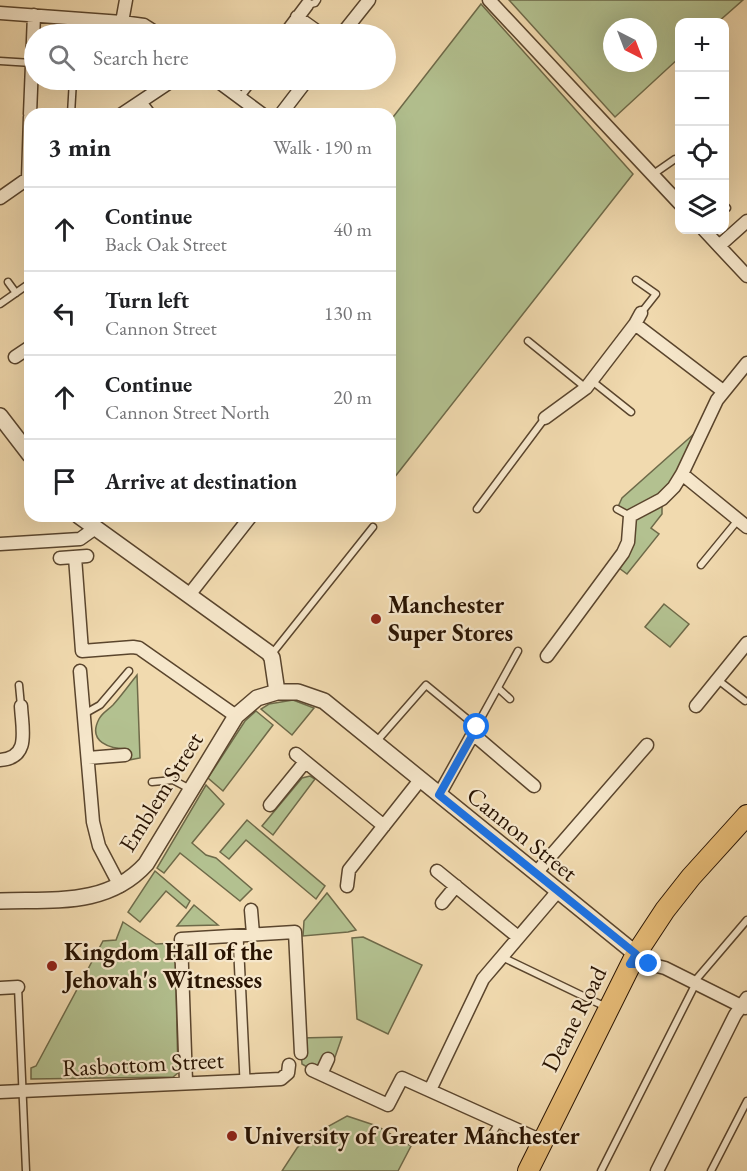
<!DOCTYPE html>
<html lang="en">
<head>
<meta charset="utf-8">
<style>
	body { margin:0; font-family:"EB Garamond",serif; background:#f6f6f6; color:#202124 }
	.controls { position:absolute; right:18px; top:18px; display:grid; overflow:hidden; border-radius:12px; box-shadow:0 6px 24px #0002 }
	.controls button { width:54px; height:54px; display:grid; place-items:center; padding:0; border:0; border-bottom:2px solid #e0e0e0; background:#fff; color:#202124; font:30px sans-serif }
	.compass { position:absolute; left:603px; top:18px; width:54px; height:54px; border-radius:50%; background:#fff; box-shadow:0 6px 24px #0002; rotate:138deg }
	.stop { position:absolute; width:18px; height:18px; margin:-14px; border:4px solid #1a73e8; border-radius:50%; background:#fff }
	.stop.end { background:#1a73e8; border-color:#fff; box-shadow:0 2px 6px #0008 }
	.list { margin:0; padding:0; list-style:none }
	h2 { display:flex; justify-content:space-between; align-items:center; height:78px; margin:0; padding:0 24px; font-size:26px }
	h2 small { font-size:20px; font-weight:400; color:#757577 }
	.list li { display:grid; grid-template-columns:39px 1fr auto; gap:18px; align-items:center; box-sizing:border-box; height:84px; padding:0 24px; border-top:2px solid #e0e0e0 }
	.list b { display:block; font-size:22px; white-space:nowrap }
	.list p { margin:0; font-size:20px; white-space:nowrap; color:#757577 }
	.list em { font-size:20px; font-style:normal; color:#757577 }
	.icon { flex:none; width:33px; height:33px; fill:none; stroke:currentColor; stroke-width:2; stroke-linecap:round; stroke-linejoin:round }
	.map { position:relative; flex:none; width:747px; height:1171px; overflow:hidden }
	.search { position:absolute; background:#fff; box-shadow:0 6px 24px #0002; left:24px; top:24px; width:372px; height:66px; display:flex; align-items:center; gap:15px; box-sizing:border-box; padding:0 21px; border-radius:33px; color:#757577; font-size:22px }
	.panel { position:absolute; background:#fff; box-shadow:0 6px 24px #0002; left:24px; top:108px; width:372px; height:414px; border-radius:18px }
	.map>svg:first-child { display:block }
	.green { fill:#b3c190; stroke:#6e6a49; stroke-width:1.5; fill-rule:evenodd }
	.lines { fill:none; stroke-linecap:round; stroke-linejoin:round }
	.service-casing { stroke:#5a452d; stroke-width:9 }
	.pedestrian-casing { stroke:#5a452d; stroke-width:12 }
	.minor-casing { stroke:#5a452d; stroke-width:15 }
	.tertiary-casing { stroke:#5a452d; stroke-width:18 }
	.primary-casing { stroke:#281302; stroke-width:22 }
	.service { stroke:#f6e7cb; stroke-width:6 }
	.pedestrian { stroke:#f6e7cb; stroke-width:9 }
	.minor { stroke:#f6e7cb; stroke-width:12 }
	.tertiary { stroke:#f6e7cb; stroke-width:15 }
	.primary { stroke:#e8bd78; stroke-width:20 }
	.route { stroke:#1a73e8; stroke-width:8 }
	.poi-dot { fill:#8f2418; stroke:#f6e7cb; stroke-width:2 }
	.labels { text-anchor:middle; stroke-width:4.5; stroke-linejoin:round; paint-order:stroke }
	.poi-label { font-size:24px; font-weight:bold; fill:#281302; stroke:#f6e7cb; text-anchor:start }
	.street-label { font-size:24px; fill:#281302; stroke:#f6e7cb }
</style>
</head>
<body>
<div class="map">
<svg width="747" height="1171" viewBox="0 0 747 1171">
	<rect width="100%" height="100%" fill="#f1daaf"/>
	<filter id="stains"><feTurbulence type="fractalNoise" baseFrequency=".00333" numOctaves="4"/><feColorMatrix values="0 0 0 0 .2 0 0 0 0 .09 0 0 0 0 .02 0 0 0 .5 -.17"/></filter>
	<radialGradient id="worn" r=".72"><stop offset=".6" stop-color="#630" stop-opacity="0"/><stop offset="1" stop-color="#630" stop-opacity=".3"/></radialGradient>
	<path class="green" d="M509,0H743L718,22H680L679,58L615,117ZM612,27H648V63H612Z
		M481,4L633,174L390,483V121Z
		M705,424L662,499V514L651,528L659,534L627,574L615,565L629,518L617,509L622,498Z
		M664,604L689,624L670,647L645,627Z
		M137,675L140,758L129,760L128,749C110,749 87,742 99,719C102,713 108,710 113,705C121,696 129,685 137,675Z
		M293,700L314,708L292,735L261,709L269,704Z
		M256,711L273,725L223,791L208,778L245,721Z
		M310,776L315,779L273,835L262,826L302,778Z
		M206,785L224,804L192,843L206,855L216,858L252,889L240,901L180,853L164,873L157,868Z
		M247,820L325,886L316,899L246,840L229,859L220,852Z
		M155,871L190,901L186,908L166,891L140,922L128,912Z
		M327,893L356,930L348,932L303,936L304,921Z
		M194,905L218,925L177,926Z
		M123,922L156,944L175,943L178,1073L173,1077L31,1079V1068L36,1066L103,941L116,940Z
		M363,937L422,965L388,1034L357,1019L352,938Z
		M342,1037L335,1057L312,1070L302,1064L300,1038Z
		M347,1116L377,1126L411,1146L398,1171H282L297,1148L307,1138Z"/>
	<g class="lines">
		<g class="service-casing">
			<path id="service" d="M307,5L315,3L317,0
				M0,61L32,63
				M145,80L158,89
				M240,98L254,80
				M71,114L73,80
				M652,175L675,159L680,162
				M724,205L727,208
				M636,280L656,294L641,313
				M8,282L16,293
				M0,304L30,283
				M528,341L586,388
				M592,381L631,412
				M477,509L545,418
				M617,509L630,516
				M701,565L738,520
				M271,655L373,527
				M718,680L745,701
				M19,685L21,706
				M498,688L510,699
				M84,714L100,705L129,671
				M475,729L518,651
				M376,742L426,685L477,727
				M152,782L173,780L190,789
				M502,957L606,1007
				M694,982L747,920
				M18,987L26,1171
				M491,1136L499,1122
				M601,1171L696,983
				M711,1171L747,1101"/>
		</g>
		<g class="pedestrian-casing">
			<path id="pedestrian" d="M238,935L245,1080"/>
		</g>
		<g class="minor-casing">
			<path id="minor" d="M489,0L680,204
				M0,13L122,22L144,25L158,34
				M297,17L321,34
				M122,22L126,0
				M289,29L307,5
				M342,34L369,0
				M216,80L262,114
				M140,102L149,114
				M30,114L34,15
				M122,114L173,80
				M281,114L307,80
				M28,179L30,117
				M0,198L30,177
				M704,230L747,276
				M719,246L747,221
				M635,324L723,391
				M15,357L30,347
				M545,418L586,388L635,324L641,313
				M682,474L747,527
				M0,544L80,539L94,529
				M75,557L82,651L133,647L139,648L236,716
				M60,558L87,556
				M189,595L251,516
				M547,656L623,553L628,542L630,516L662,499L674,487L682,474L717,400L747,363
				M80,671L93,822L99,846L120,886
				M696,706L747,643
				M296,754L384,826
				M88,758L125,755
				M0,760C31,758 22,729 21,706
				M439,795L473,734L534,786
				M270,805L305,762
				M437,871L518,937
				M536,873L647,745
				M347,886L349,870L420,780
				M442,903L456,886
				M251,910L253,934
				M630,964H649L665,968L745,1008
				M0,988L18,987
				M312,1070L388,1105L402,1078L542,1141
				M321,1074L328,1059
				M186,1082L181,939L295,932L301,1053
				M430,1090L483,979L558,891
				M0,1092L281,1079L288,1073L289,1065
				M657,1171L735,1015L747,998"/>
		</g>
		<g class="tertiary-casing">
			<path id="tertiary" d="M0,416L30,455
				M79,516L269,653L272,658L277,692H298L324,701L636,954
				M0,901C53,899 107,907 146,864L236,716L257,698L277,692"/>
		</g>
		<g class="primary-casing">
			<path id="primary" d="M528,1171L636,954L665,910L691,877L747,815"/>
		</g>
		<use href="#service" class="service"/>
		<use href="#pedestrian" class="pedestrian"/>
		<use href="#minor" class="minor"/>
		<use href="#tertiary" class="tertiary"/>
		<use href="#primary" class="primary"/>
	</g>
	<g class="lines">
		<path class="route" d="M477,727L439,795L636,954L630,964H649"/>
	</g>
	<g class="poi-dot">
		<circle cx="376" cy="619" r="6"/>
		<circle cx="52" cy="966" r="6"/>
		<circle cx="232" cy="1136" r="6"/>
	</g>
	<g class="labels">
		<g class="poi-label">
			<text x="388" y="613">Manchester<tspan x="388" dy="28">Super Stores</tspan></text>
			<text x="64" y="960">Kingdom Hall of the<tspan x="64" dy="28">Jehovah's Witnesses</tspan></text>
			<text x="244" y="1144">University of Greater Manchester</text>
		</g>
		<g class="street-label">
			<text transform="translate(161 792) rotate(-58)" y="8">Emblem Street</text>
			<text transform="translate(522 834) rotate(39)" y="8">Cannon Street</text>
			<text transform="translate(574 1019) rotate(-63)" y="8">Deane Road</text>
			<text transform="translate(143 1064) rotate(-3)" y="8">Rasbottom Street</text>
		</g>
	</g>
	<rect width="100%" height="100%" filter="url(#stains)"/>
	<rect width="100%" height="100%" fill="url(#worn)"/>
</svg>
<div class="controls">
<button>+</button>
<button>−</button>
<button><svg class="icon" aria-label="locate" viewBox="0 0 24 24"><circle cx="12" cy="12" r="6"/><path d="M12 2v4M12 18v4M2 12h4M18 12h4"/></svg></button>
<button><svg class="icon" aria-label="layers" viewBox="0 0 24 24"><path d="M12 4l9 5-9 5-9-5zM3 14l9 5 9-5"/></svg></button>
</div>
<svg class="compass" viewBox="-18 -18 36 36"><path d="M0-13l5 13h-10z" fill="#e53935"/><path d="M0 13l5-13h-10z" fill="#757577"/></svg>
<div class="stop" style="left:477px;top:727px"></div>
<div class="stop end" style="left:649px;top:964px"></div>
<div class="search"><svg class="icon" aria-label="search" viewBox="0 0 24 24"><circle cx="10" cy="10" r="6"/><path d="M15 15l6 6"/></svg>Search here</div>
<section class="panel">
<h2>3 min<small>Walk · 190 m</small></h2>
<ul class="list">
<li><svg class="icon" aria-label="ahead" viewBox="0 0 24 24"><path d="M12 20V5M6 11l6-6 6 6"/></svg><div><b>Continue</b><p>Back Oak Street</p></div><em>40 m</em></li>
<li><svg class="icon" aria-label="left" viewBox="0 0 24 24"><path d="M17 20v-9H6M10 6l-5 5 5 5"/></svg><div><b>Turn left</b><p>Cannon Street</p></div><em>130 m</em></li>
<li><svg class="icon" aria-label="ahead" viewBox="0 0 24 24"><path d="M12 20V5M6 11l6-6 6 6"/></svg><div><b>Continue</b><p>Cannon Street North</p></div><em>20 m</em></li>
<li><svg class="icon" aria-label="arrive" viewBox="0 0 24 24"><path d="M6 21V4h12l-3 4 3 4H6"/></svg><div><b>Arrive at destination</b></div></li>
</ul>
</section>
</div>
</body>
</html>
